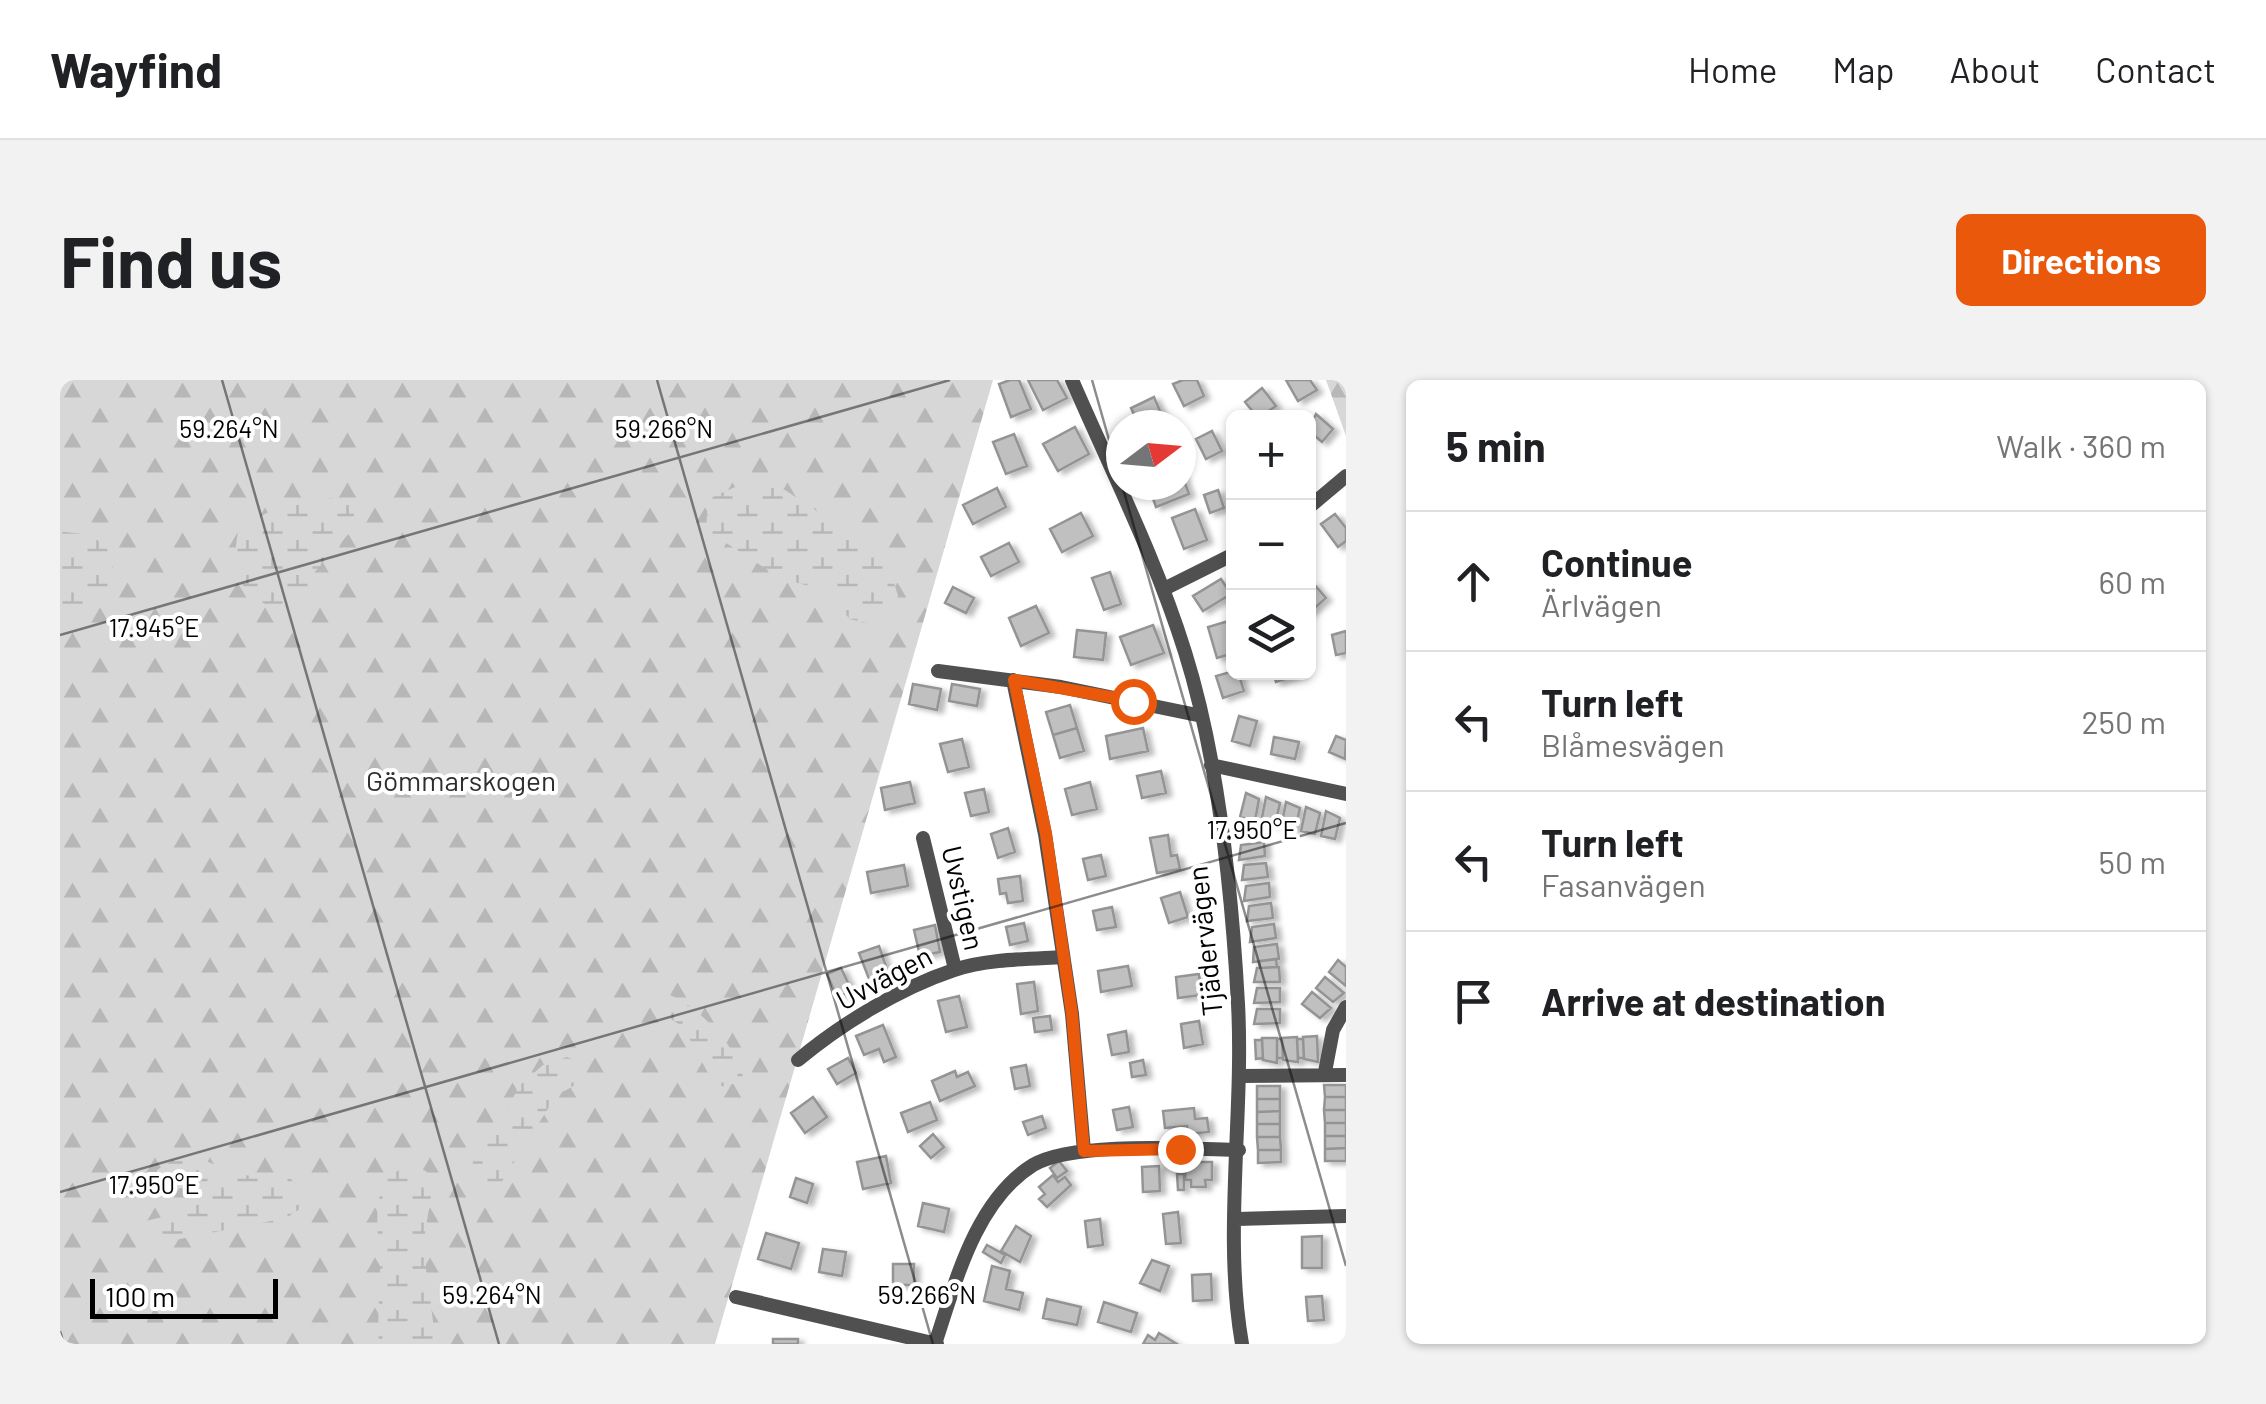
<!DOCTYPE html>
<html lang="en">
<head>
<meta charset="utf-8">
<style>
	body { margin:0; font-family:Barlow,sans-serif; background:#f2f2f2; color:#202124 }
	.controls { position:absolute; right:30px; top:30px; display:grid; overflow:hidden; border-radius:15px; box-shadow:0 2px 8px #0004 }
	.controls button { width:90px; height:90px; display:grid; place-items:center; padding:0; border:0; border-bottom:2px solid #e0e0e0; background:#fff; color:#202124; font:50px sans-serif }
	.compass { position:absolute; left:1046px; top:30px; width:90px; height:90px; border-radius:50%; background:#fff; box-shadow:0 2px 8px #0004; rotate:74deg }
	.scale { position:absolute; left:30px; bottom:25px; width:188px; box-sizing:border-box; padding-left:10px; border:5px solid #000; border-top:0; font-size:28px; line-height:35px; white-space:nowrap; color:#000; -webkit-text-stroke:8px #fff; paint-order:stroke }
	.stop { position:absolute; width:30px; height:30px; margin:-22px; border:8px solid #ea580c; border-radius:50%; background:#fff }
	.stop.end { background:#ea580c; border-color:#fff; box-shadow:0 2px 10px #0008 }
	.list { margin:0; padding:0; list-style:none }
	h2 { display:flex; justify-content:space-between; align-items:center; height:130px; margin:0; padding:0 40px; font-size:42px }
	h2 small { font-size:32px; font-weight:400; color:#757577 }
	.list li { display:grid; grid-template-columns:65px 1fr auto; gap:30px; align-items:center; box-sizing:border-box; height:140px; padding:0 40px; border-top:2px solid #e0e0e0 }
	.list b { display:block; font-size:38px; white-space:nowrap }
	.list p { margin:0; font-size:32px; white-space:nowrap; color:#757577 }
	.list em { font-size:32px; font-style:normal; color:#757577 }
	.icon { flex:none; width:55px; height:55px; fill:none; stroke:currentColor; stroke-width:2; stroke-linecap:round; stroke-linejoin:round }
	.map { position:relative; flex:none; width:1286px; height:964px; overflow:hidden; border-radius:15px }
	header { display:flex; align-items:center; gap:60px; box-sizing:border-box; height:140px; padding:0 50px; background:#fff; border-bottom:2px solid #e0e0e0 }
	header strong { font-size:48px }
	nav { display:flex; gap:55px; margin-inline-start:auto; font-size:35px }
	.intro { display:flex; align-items:center; justify-content:space-between; box-sizing:border-box; height:240px; padding:0 60px }
	h1 { margin:0; font-size:70px }
	.button { padding:25px 45px; border-radius:15px; background:#ea580c; color:#fff; font-size:35px; font-weight:700 }
	main { display:flex; gap:60px; padding:0 60px }
	aside { flex:1; background:#fff; border-radius:15px; box-shadow:0 2px 8px #0004 }
	.map>svg:first-child { display:block }
	.forest { fill:url(#forest-firs) }
	.wetland { fill:url(#wetland-marsh) }
	.building { fill:#c0c0c0; stroke:#949494; stroke-width:2.5; filter:url(#shadow) }
	.lines { fill:none; stroke-linecap:round; stroke-linejoin:round }
	.street { stroke:#505050; stroke-width:14 }
	.route { stroke:#ea580c; stroke-width:12 }
	.ticks { fill:none; stroke:#000; stroke-width:2.5; stroke-opacity:0.45 }
	.labels { text-anchor:middle; stroke-width:8; stroke-linejoin:round; paint-order:stroke }
	.park-label { font-size:28px; fill:#2e2e2e; stroke:#fff }
	.street-label { font-size:28px; fill:#000; stroke:#fff }
	.ticks-label { font-size:25px; text-anchor:middle; fill:#000; stroke:#fff; stroke-width:8; stroke-linejoin:round; paint-order:stroke }
</style>
</head>
<body>
<header>
<strong>Wayfind</strong>
<nav><a>Home</a><a>Map</a><a>About</a><a>Contact</a></nav>
</header>
<div class="intro"><h1>Find us</h1><a class="button">Directions</a></div>
<main>
<div class="map">
<svg width="1286" height="964" viewBox="0 0 1286 964">
	<defs>
		<pattern id="forest-firs" width="22" height="20" patternUnits="userSpaceOnUse" patternTransform="scale(2.5)"><rect width="22" height="20" fill="#d7d7d7"/><path d="M5 1l3.5 6h-7zM16 11l3.5 6h-7z" fill="#b7b7b7"/></pattern>
		<pattern id="wetland-marsh" width="20" height="14" patternUnits="userSpaceOnUse" patternTransform="scale(2.5)"><rect width="20" height="14" fill="#d7d7d7"/><path d="M1 5h8M5 5V1M11 12h8M15 12V8" fill="none" stroke="#b7b7b7"/></pattern>
		<filter id="shadow"><feDropShadow dx="5.5" dy="3" stdDeviation="2.5" flood-color="#0004"/></filter>
	</defs>
	<rect width="100%" height="100%" fill="#fff"/>
	<path class="forest" d="M0,0H933L655,964H0Z
		M1266,0H1286V56Z"/>
	<path class="wetland" d="M684,103L725,110L814,169L833,199L838,216L824,247L790,239L761,209L722,199L646,150L648,119Z
		M278,118L295,126L292,150L253,194L250,211L236,227L221,231L187,216L174,181L178,150C219,124 228,122 278,118Z
		M0,151C9,153 23,153 32,157C80,181 35,236 0,245Z
		M606,614C633,620 682,671 683,699L666,707L654,704L623,647L599,631V619Z
		M507,677L523,683L527,691L520,702L496,716L439,806L421,811L410,804L408,796L422,758L441,745L458,707L483,685Z
		M124,773L183,795L231,799L242,814L240,829L226,838L94,864L81,855L77,843L132,830L136,821L128,809L104,806L97,798V790Z
		M353,786L366,791L373,803L363,866L376,964H319C317,935 320,913 320,886C319,850 305,793 353,786Z"/>
	<path class="building" d="M950,0H959L971,29L951,37L939,4Z
		M968,0H997L1007,18L983,30Z
		M1123,0H1137L1144,16L1124,26L1113,4Z
		M1226,0H1250L1257,10L1238,21Z
		M1202,8L1216,26L1198,38L1185,22Z
		M1094,17L1106,45H1079L1071,28Z
		M1256,34L1273,49L1262,62L1248,50Z
		M1015,47L1029,74L998,91L983,64Z
		M1152,51L1162,71L1146,79L1136,59Z
		M954,54L967,86L946,94L933,62Z
		M1121,92L1129,114L1096,127L1091,113L1101,105H1121Z
		M937,108L946,127L913,144L903,125Z
		M1158,110L1164,128L1150,133L1144,115Z
		M1135,129L1147,160L1124,169L1112,138Z
		M1021,133L1033,156L1002,172L990,149Z
		M1275,134L1286,148V161L1278,167L1261,144Z
		M949,163L959,182L931,196L921,177Z
		M1050,192L1061,224L1044,230L1032,198Z
		M1161,199L1171,214L1143,231L1133,216Z
		M1253,203L1266,218L1248,234V208Z
		M893,207L914,218L906,233L885,223Z
		M976,226L989,253L961,266L949,238Z
		M1172,240L1174,273L1157,278L1148,247Z
		M1093,245L1104,273L1071,285L1060,257Z
		M1017,250L1046,253L1043,280L1014,277Z
		M1286,251V273L1276,275L1272,255Z
		M1174,291L1178,292L1184,311L1163,318L1156,296Z
		M1213,292H1240L1241,294L1216,302Z
		M853,304L881,309L877,330L849,324Z
		M892,304L920,309L917,326L889,321Z
		M1010,325L1017,348L993,355L986,332Z
		M1179,336L1197,341L1190,366L1172,361Z
		M1017,348L1024,371L1000,378L993,355Z
		M1083,348L1088,371L1050,379L1046,356Z
		M1276,356L1286,360L1285,379L1269,372Z
		M1214,357L1239,362L1235,379L1211,374Z
		M902,359L909,387L888,392L880,364Z
		M1101,391L1106,413L1082,418L1077,396Z
		M850,402L855,423L825,430L821,408Z
		M1030,402L1037,429L1012,435L1005,409Z
		M924,409L929,432L911,436L905,413Z
		M1186,413L1199,419L1195,441L1180,437Z
		M1206,417L1220,423L1215,445L1201,442Z
		M1226,422L1240,428L1235,450L1221,447Z
		M1246,427L1260,433L1255,454L1241,451Z
		M1266,431L1280,438L1275,459L1261,456Z
		M948,448L955,472L938,478L931,454Z
		M1108,455L1111,476L1117,475L1120,489L1097,493L1090,458Z
		M1204,462L1205,476L1179,480L1181,465Z
		M1041,475L1046,496L1028,500L1023,479Z
		M1206,483L1208,497L1182,500L1184,485Z
		M844,485L848,506L811,513L807,492Z
		M960,496L963,521L948,523L946,513L940,514L938,499Z
		M1209,503L1210,517L1184,521L1186,506Z
		M1120,512L1128,537L1109,543L1101,518Z
		M1211,523L1213,538L1187,541L1189,526Z
		M1052,527L1056,547L1037,550L1033,531Z
		M964,543L968,561L950,565L946,547Z
		M1214,544L1216,558L1190,562L1192,547Z
		M875,545L880,572L860,576L854,550Z
		M1217,564L1219,579L1193,582L1194,567Z
		M819,566L828,592L809,599L799,573Z
		M1216,579L1217,587L1200,588L1199,581Z
		M1278,580L1286,587V606L1269,592Z
		M1068,586L1072,606L1041,612L1038,591Z
		M1219,587L1220,602H1194L1197,588Z
		M781,588L792,611L777,617L767,594Z
		M1139,594L1141,615L1118,618L1116,597Z
		M1265,597L1284,613L1273,622L1256,608Z
		M974,602L978,631L961,634L957,604Z
		M1197,608H1220V622L1194,623Z
		M1252,612L1271,628L1260,638L1242,624Z
		M899,616L907,647L886,652L878,621Z
		M1197,629H1220V643L1194,644Z
		M990,636L992,650L975,652L973,638Z
		M1139,641L1143,664L1124,668L1121,644Z
		M823,645L836,677L824,682L819,669L804,675L796,656Z
		M1066,651L1069,672L1052,675L1048,655Z
		M1257,656L1258,682L1244,679L1243,657Z
		M1237,657L1238,682L1223,680L1222,658Z
		M1202,658H1217V683L1203,680Z
		M1217,659H1222L1223,678H1217Z
		M1237,659H1243L1244,678H1238Z
		M1195,660H1202L1203,678L1196,679Z
		M788,678L796,693L777,704L768,689Z
		M1083,680L1086,695L1072,697L1070,683Z
		M966,685L970,706L955,709L951,688Z
		M895,691L897,697L908,692L915,706L880,721L872,701Z
		M1264,705H1286V717H1265Z
		M1197,706H1220V719H1197Z
		M753,717L767,737L745,753L731,733Z
		M1265,717H1286V730H1264Z
		M1197,719H1220V731L1197,732Z
		M870,722L877,740L848,752L841,733Z
		M1069,727L1073,747L1057,750L1053,730Z
		M1134,728L1135,739L1147,738L1149,752L1128,754L1127,746L1105,748L1103,731Z
		M1264,730H1286V743H1265Z
		M1220,731V744H1197V732Z
		M982,736L986,748L968,755L963,742Z
		M1265,743H1286V756H1265Z
		M1197,744H1220V757H1197Z
		M873,754L884,767L871,778L860,766Z
		M1265,756H1286V768L1265,769Z
		M1197,757H1220L1221,770H1198Z
		M1286,768V781H1265V769Z
		M1198,770H1221V782L1198,783Z
		M826,776L831,803L803,809L797,782Z
		M999,781L1007,791L997,798L990,788Z
		M1126,782H1152V800H1145L1146,807H1131V800H1125Z
		M1099,786L1100,811L1083,812L1082,787Z
		M1117,794H1124V810H1118Z
		M993,795L998,802L1005,797L1011,805L987,827L979,819L985,814L979,807Z
		M736,798L753,804L747,823L730,817Z
		M863,823L889,829L884,852L858,846Z
		M1118,832L1121,863L1106,864L1103,834Z
		M1040,839L1043,865L1028,867L1025,841Z
		M956,846L971,856L960,882L941,871Z
		M706,853L739,863L731,889L698,879Z
		M1262,856V888H1242V857Z
		M927,865L945,875L941,883L923,872Z
		M763,869L786,872L782,896L759,892Z
		M1092,880L1109,886L1100,911L1080,903Z
		M833,884H854V905H833Z
		M932,886L950,891L946,909L963,913L959,930L924,921Z
		M1151,894L1152,920L1133,921L1132,895Z
		M1262,916L1264,940L1248,941L1246,917Z
		M987,919L1021,927L1017,945L983,938Z
		M1044,922L1077,933L1071,952L1038,942Z
		M1099,953L1117,964H1083L1088,955L1095,960Z
		M713,959H738V964H713Z"/>
	<g class="lines">
		<path class="street" d="M1012,0C1051,90 1096,179 1125,272C1158,377 1172,514 1178,624C1184,735 1163,855 1182,964
			M1248,128L1286,96
			M1104,209L1174,174
			M878,291L1001,307L1142,336
			M953,300L985,454L1012,634L1024,771
			M1151,385L1286,414
			M863,458L895,589
			M738,680C781,644 840,608 894,590C927,579 968,579 1003,577
			M1265,692L1273,650L1286,627
			M1180,696L1286,695
			M1177,839L1286,836
			M676,917L877,964
			M875,964C895,904 915,821 973,785C1013,761 1130,769 1179,770"/>
	</g>
	<g class="lines">
		<path class="route" d="M1073,321L954,300L986,454L1012,634L1024,771L1120,769"/>
	</g>
	<path class="ticks" d="M162,0L439,964M597,0L873,964M1032,0L1061,102M1062,105L1286,886M0,255L890,0M0,812L1286,443M0,951L4,964"/>
	<g class="labels">
		<g class="park-label">
			<text x="401" y="411">Gömmarskogen</text>
		</g>
		<g class="street-label">
			<text transform="translate(903 518) rotate(77)" y="10">Uvstigen</text>
			<text transform="translate(1145 561) rotate(-96)" y="10">Tjädervägen</text>
			<text transform="translate(824 598) rotate(-28)" y="10">Uvvägen</text>
		</g>
	</g>
	<g class="ticks-label">
		<text x="169" y="58">59.264°N</text>
		<text x="604" y="58">59.266°N</text>
		<text x="94" y="257">17.945°E</text>
		<text x="1192" y="459">17.950°E</text>
		<text x="94" y="814">17.950°E</text>
		<text x="432" y="924">59.264°N</text>
		<text x="867" y="924">59.266°N</text>
	</g>
</svg>
<div class="controls">
<button>+</button>
<button>−</button>
<button><svg class="icon" aria-label="layers" viewBox="0 0 24 24"><path d="M12 4l9 5-9 5-9-5zM3 14l9 5 9-5"/></svg></button>
</div>
<svg class="compass" viewBox="-18 -18 36 36"><path d="M0-13l5 13h-10z" fill="#e53935"/><path d="M0 13l5-13h-10z" fill="#757577"/></svg>
<div class="scale">100 m</div>
<div class="stop" style="left:1073px;top:321px"></div>
<div class="stop end" style="left:1120px;top:769px"></div>
</div>
<aside>
<h2>5 min<small>Walk · 360 m</small></h2>
<ul class="list">
<li><svg class="icon" aria-label="ahead" viewBox="0 0 24 24"><path d="M12 20V5M6 11l6-6 6 6"/></svg><div><b>Continue</b><p>Ärlvägen</p></div><em>60 m</em></li>
<li><svg class="icon" aria-label="left" viewBox="0 0 24 24"><path d="M17 20v-9H6M10 6l-5 5 5 5"/></svg><div><b>Turn left</b><p>Blåmesvägen</p></div><em>250 m</em></li>
<li><svg class="icon" aria-label="left" viewBox="0 0 24 24"><path d="M17 20v-9H6M10 6l-5 5 5 5"/></svg><div><b>Turn left</b><p>Fasanvägen</p></div><em>50 m</em></li>
<li><svg class="icon" aria-label="arrive" viewBox="0 0 24 24"><path d="M6 21V4h12l-3 4 3 4H6"/></svg><div><b>Arrive at destination</b></div></li>
</ul>
</aside>
</main>
</body>
</html>
